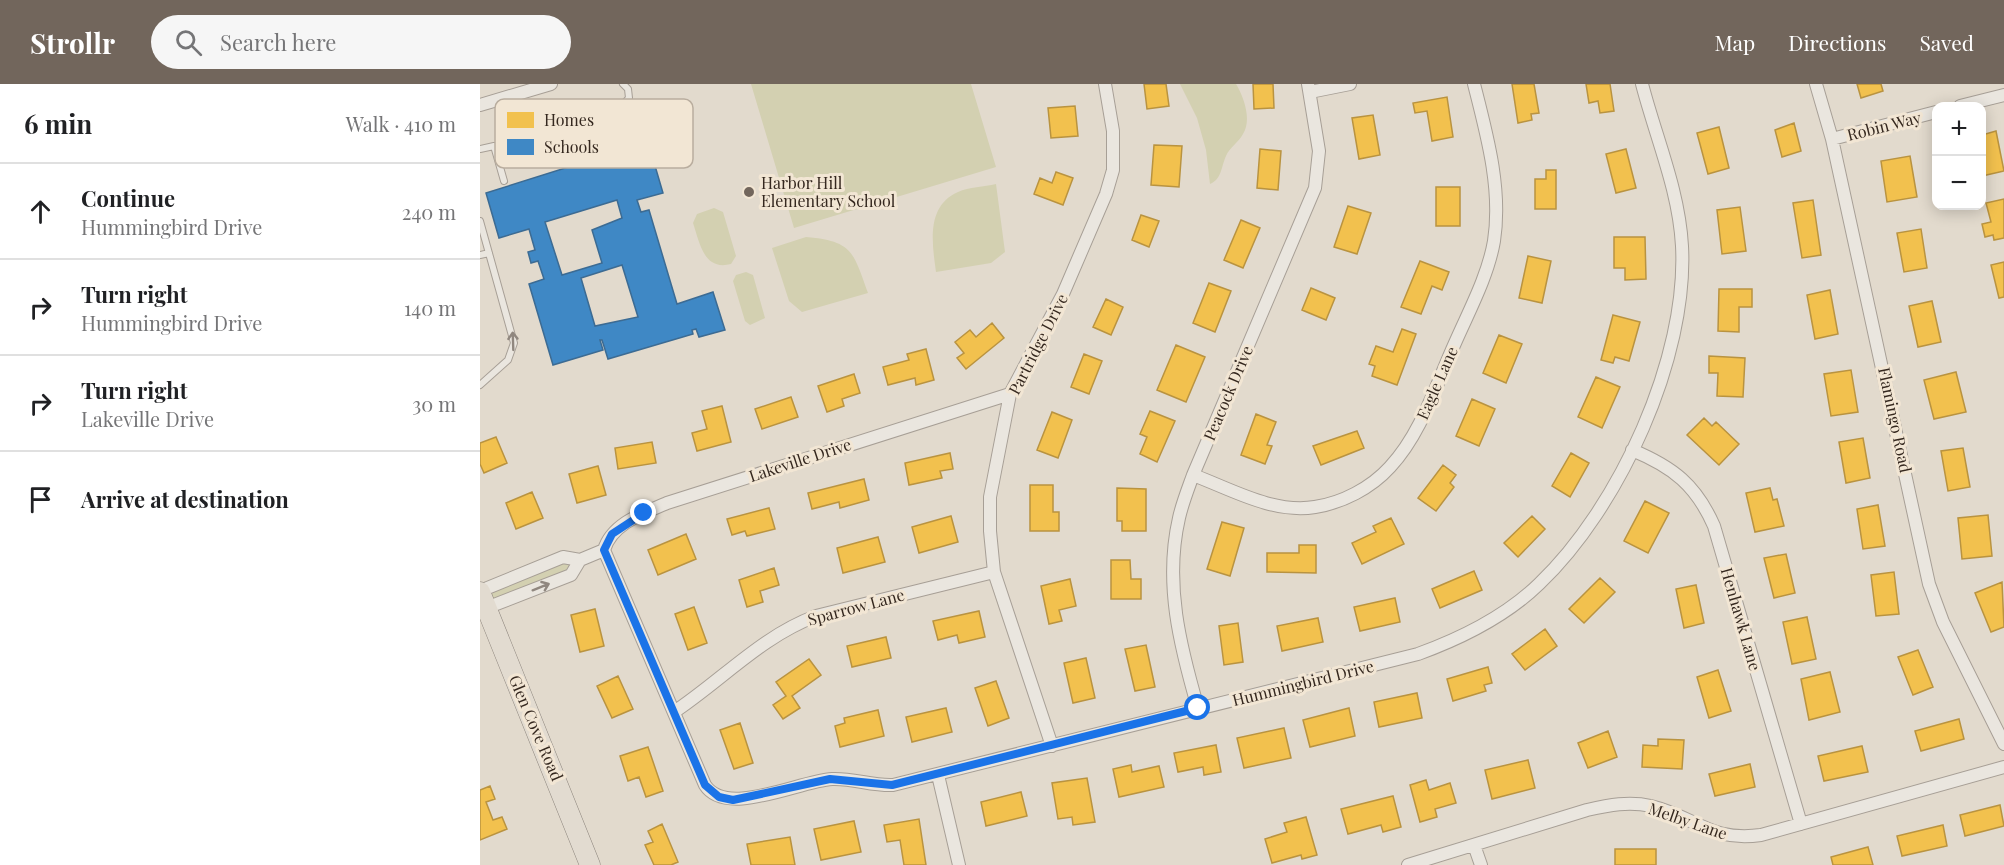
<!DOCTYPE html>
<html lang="en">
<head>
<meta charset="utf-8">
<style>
	body { margin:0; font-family:"Playfair Display",serif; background:#f6f6f6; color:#202124 }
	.controls { position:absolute; right:18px; top:18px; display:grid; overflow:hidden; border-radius:12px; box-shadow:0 3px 15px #0003 }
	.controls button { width:54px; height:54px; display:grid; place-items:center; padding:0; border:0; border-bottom:2px solid #e0e0e0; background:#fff; color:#202124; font:30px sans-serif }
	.stop { position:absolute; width:18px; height:18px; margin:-14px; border:4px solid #1a73e8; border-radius:50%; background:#fff }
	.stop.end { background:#1a73e8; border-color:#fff; box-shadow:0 2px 6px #0008 }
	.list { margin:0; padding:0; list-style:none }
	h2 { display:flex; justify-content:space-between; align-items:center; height:78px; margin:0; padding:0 24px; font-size:26px }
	h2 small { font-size:20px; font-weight:400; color:#757577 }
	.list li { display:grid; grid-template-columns:39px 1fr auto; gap:18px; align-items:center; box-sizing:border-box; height:96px; padding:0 24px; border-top:2px solid #e0e0e0 }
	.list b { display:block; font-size:22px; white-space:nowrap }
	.list p { margin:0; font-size:20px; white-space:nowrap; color:#757577 }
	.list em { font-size:20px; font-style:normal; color:#757577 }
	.icon { flex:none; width:33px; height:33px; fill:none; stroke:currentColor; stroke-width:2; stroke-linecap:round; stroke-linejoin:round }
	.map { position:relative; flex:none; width:1524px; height:781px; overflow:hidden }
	header { display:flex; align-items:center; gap:36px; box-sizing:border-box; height:84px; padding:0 30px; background:#72665c; color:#fff }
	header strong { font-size:28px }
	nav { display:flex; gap:33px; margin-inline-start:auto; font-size:21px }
	.search { width:420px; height:54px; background:#f6f6f6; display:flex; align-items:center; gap:15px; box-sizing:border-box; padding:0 21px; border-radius:33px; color:#757577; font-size:22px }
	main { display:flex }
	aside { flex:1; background:#fff }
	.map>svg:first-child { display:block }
	.green { fill:#d3d0b1 }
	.homes { fill:#f2c14e; stroke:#b99340; stroke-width:1.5 }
	.schools { fill:#3f88c5; stroke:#3c6b93; stroke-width:1.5; fill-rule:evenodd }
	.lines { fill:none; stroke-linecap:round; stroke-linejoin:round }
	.service-casing { stroke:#a79f96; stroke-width:8 }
	.minor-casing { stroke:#a79f96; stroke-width:14 }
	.primary-casing { stroke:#8d857d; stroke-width:21 }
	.service { stroke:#eae6df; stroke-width:6 }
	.minor { stroke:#eae6df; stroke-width:12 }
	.primary { stroke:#e2dbd0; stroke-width:20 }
	.oneway { stroke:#90877f }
	.route { stroke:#1a73e8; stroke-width:8 }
	.poi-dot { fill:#72665c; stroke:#f2e6d4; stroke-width:2 }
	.labels { text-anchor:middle; stroke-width:6; stroke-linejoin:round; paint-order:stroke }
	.street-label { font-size:16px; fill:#35281f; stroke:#f2e6d4 }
	.poi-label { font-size:16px; fill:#35281f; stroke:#f2e6d4; text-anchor:start }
	.key { fill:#f2e6d4; stroke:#b9ad9e; stroke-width:1.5 }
	.key-label { font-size:16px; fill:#35281f }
</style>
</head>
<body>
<header>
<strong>Strollr</strong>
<div class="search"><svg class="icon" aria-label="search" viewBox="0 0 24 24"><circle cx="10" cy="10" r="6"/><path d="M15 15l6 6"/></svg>Search here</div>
<nav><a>Map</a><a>Directions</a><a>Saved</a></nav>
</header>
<main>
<aside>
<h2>6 min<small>Walk · 410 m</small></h2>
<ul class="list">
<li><svg class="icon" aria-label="ahead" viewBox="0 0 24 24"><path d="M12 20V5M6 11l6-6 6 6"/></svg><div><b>Continue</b><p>Hummingbird Drive</p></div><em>240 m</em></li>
<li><svg class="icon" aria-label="right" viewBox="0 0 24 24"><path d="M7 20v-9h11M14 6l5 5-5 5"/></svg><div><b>Turn right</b><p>Hummingbird Drive</p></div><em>140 m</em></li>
<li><svg class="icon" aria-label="right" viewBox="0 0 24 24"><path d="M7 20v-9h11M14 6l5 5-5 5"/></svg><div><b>Turn right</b><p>Lakeville Drive</p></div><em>30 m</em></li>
<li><svg class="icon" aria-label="arrive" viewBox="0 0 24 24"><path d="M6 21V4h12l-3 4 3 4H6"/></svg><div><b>Arrive at destination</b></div></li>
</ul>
</aside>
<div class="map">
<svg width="1524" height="781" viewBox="0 0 1524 781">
	<rect width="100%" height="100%" fill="#e2dacd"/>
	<path class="green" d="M271,0H491L516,83L314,144Z
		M700,0H756C764,13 772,36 763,50C758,59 750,63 746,72C741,83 742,95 730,100L726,66L717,34Z
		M516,100L525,168L511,179L456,188C452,159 446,122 478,108C489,103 504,103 516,100Z
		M234,124L243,128L256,172L251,180C224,187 220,160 213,139L217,130Z
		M326,153C373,157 373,168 388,209L322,228L309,217L292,164Z
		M266,188L273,191L285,234L270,241L265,237L253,197L256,191Z
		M83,473L100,476L91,491L0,527V507Z"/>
	<path class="homes" d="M664,0H686L689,22L667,25Z
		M773,0H793L794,24L774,25Z
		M1032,0H1054L1059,29L1051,30L1052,36L1038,39Z
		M1106,0H1130L1134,27L1120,29L1118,17L1109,19Z
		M1377,0H1401L1403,7L1381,14Z
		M967,13L973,53L952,57L947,27L935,29L933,19Z
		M595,22L598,52L571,54L568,24Z
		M893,31L900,71L879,75L872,34Z
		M1314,39L1321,67L1302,73L1295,46Z
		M1239,43L1249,84L1228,90L1217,49Z
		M1516,47L1524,87L1502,92V51Z
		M674,61L702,62L699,103L671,101Z
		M780,65L801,67L798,106L777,104Z
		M1146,65L1156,104L1136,109L1126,70Z
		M1430,72L1437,113L1407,118L1401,77Z
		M1066,86H1076V125H1055V95H1066Z
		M576,88L593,94L583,121L554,110L560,94L572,99Z
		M956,103H980V142H956Z
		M1524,115V154L1514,156L1513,151L1505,153L1502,140L1511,138L1506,119Z
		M1333,116L1341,171L1322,174L1313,119Z
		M868,122L891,129L877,170L854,163Z
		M1260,123L1266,167L1242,170L1237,126Z
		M661,131L679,137L669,163L652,156Z
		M761,136L780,144L763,184L744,176Z
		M1441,145L1447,184L1424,188L1417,149Z
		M1134,153H1165L1166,195L1145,196V184H1134Z
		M1048,172L1071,177L1062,219L1039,214Z
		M940,177L969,188L962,206L952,202L941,230L921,223Z
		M1524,178V213L1519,214L1511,181Z
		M729,199L751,207L735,248L713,239Z
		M831,204L855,214L846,236L822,226Z
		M1239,205H1272V223H1259V248L1238,247Z
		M1350,206L1358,250L1335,255L1327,211Z
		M626,215L643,223L631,251L613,243Z
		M1452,217L1461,258L1438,263L1429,222Z
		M1133,231L1160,238L1149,277L1135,273L1133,279L1121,276Z
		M512,239L524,254L486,285L477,274L484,269L475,258L490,246L496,253Z
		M922,245L936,250L917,301L892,292L895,282L889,280L896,262L913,268Z
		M1019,251L1042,260L1026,299L1003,289Z
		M696,261L725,273L706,318L677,306Z
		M446,265L454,296L436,301L435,294L408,301L403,283L429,276L427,270Z
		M604,270L622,277L609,310L591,303Z
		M1229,272L1265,274L1263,313L1237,312L1238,289H1229Z
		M1371,286L1378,328L1351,332L1344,290Z
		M1476,288L1486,328L1454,335L1444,296Z
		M374,290L380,309L362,315L364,322L347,328L338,302Z
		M1116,293L1140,303L1122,344L1098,333Z
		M311,313L318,333L282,345L275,325Z
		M992,315L1015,325L999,362L976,352Z
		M242,322L251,358L217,367L212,349L227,345L222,327Z
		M670,327L695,337L677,378L660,370L667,353L660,350Z
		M572,328L592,336L578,374L557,366Z
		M776,330L796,338L787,361L792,362L785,380L761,371Z
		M1224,334L1232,342L1236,338L1259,360L1239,381L1207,351Z
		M877,347L884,364L841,381L833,362Z
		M16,353L27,379L4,389L0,380V359Z
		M1383,354L1390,394L1366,399L1359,358Z
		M172,358L176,379L138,385L135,364Z
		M1483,364L1490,403L1468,407L1461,367Z
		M470,369L473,385L460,387L462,394L429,401L425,379Z
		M1091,369L1109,379L1090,413L1072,402Z
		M963,381L976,391L970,399L974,403L956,427L938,414Z
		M118,382L126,411L97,419L89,390Z
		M384,395L389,416L360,424L359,418L332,425L328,409Z
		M550,401H573V428H579V447H550Z
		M637,404L666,405V447H642V437H637Z
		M1290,404L1293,416L1297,415L1304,442L1275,448L1266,409Z
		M52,408L63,434L36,445L26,419Z
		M1165,417L1189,429L1168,469L1144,457Z
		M1398,421L1405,462L1383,465L1377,425Z
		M289,424L295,445L267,452L265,447L252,451L247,435Z
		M1508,431L1512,472L1482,475L1478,434Z
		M471,432L478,458L439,469L432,443Z
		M1052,432L1065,445L1038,473L1024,459Z
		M911,434L924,460L882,480L872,459L896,448L893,442Z
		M742,438L764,444L750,492L727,485Z
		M206,450L216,475L178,491L168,466Z
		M398,453L405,478L363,489L357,464Z
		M819,461H836V489L787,488V469H819Z
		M1306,470L1315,509L1294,514L1284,474Z
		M631,476H650L651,495H661V515H631Z
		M294,484L299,501L280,507L283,518L267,523L259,496Z
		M994,487L1002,506L960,524L952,505Z
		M1414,488L1419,530L1396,532L1391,491Z
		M1120,494L1135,508L1104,539L1089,525Z
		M590,495L596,522L579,526L582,537L569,540L561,502Z
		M1522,498L1524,543L1511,548L1495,509Z
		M1216,501L1224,539L1204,544L1196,505Z
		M915,514L920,538L880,547L874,523Z
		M214,523L227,559L208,566L195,530Z
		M115,525L124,562L100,568L91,531Z
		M499,527L505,553L479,559L477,551L458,556L453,537Z
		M1327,533L1336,575L1312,580L1303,538Z
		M838,534L843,558L802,567L797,542Z
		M758,539L763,578L744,581L739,542Z
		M1065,545L1077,562L1045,586L1032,570Z
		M406,553L411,574L372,583L367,562Z
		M666,561L675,603L655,607L645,565Z
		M1438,566L1453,603L1433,611L1418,573Z
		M606,574L615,614L593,619L584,579Z
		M329,575L341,591L312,612L320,624L303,635L293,621L306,612L296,598Z
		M1008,583L1012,599L1004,601L1006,607L973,617L967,595Z
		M1238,586L1251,627L1229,634L1217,593Z
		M1350,588L1360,628L1329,636L1321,595Z
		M138,592L153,625L132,634L117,602Z
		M516,597L529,634L508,642L495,604Z
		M937,609L942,634L899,643L894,618Z
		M466,624L472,648L432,658L426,633Z
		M869,624L875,652L830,663L823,636Z
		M398,626L404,652L360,663L355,642L365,639L364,634Z
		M1479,635L1484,655L1441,667L1435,647Z
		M260,639L273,679L254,685L240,646Z
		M804,644L811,674L764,684L757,654Z
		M1128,647L1137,673L1108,684L1098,659Z
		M1178,655L1204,656L1202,685L1162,683L1163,661L1178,662Z
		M736,661L741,688L724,691L723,683L698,688L694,669Z
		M1382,662L1388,688L1344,697L1338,672Z
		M168,663L183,707L166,713L159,693L148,697L140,672Z
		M1048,676L1055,704L1012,715L1005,686Z
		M1270,680L1275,703L1235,712L1229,690Z
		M651,681L652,688L679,682L684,703L639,713L633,685Z
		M607,694L615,738L593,741L592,733L578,735L572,699Z
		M946,696L949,706L970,699L976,719L955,725L957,733L940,738L930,701Z
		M10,702L15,715L6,718L13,736L22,733L27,745L0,756V706Z
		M541,708L547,732L506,742L501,718Z
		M913,712L921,743L903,748L901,741L868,750L861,725Z
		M1520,721L1524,742L1485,752L1480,731Z
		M826,733L837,771L822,775L821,771L792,779L785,755L807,748L804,739Z
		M439,735L446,781H424L420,756L407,758L404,741Z
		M374,737L381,768L341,776L334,745Z
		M182,740L198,778L191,781H174L165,761L173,758L168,747Z
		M1463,741L1467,762L1422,772L1417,752Z
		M310,753L315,781H271L267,760Z
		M1388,763L1393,781H1353L1351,773Z
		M1135,765H1176V781H1135Z"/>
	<path class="schools" d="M168,58L183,109L157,116L161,128L169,126L197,220L233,208L245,246L219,253L216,245L212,246L213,250L128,275L122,256H120L123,266L73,281L49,200L64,195L58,177L51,179L48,168L55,166L49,145L19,154L6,109ZM137,116L142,134L112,146L122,179L82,191L65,138ZM142,181L158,233L115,242L101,194Z"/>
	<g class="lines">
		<g class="service-casing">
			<path id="service" d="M0,65L14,62L24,97
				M18,76L83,58L98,38L141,23L149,14L148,5L143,0
				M0,137L34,259L28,276L0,301
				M0,171L9,169"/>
		</g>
		<g class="minor-casing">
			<path id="minor" d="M1336,0L1352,55L1449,500L1463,538L1524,660
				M830,8L870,0
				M0,21L71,0
				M1480,22L1524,11
				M1352,55L1456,28
				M1152,366C1193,383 1216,401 1234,442L1321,740
				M713,391C751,405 793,430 835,423C862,419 891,404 910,383C941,350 956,301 975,259C989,227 1008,192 1014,157C1022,105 1007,51 994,0
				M124,466L225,701C246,734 319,697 352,695C373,694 392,702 413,701L938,570C982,554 1025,533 1059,500C1139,424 1208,274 1202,162C1199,106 1176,54 1162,0
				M124,466C132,439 164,429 187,419L530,310
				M100,476L124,466
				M0,507L83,473L100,476L91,491L1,526
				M718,624C700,562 684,499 699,434C702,420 708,405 713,391L835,104L839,67L828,0
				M194,628C242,596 282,552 336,532L514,488
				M572,662L514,488L510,447V413L530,310L583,210L626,110L633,86V47L625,0
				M458,691L479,781
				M994,761L1001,781
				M928,781L1107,726C1129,721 1149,717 1171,722C1216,733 1230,758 1281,751L1524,683"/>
		</g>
		<g class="primary-casing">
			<path id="primary" d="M0,508L110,781"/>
		</g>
		<use href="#service" class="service"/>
		<use href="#minor" class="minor"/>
		<use href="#primary" class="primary"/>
	</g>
	<defs><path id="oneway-shaft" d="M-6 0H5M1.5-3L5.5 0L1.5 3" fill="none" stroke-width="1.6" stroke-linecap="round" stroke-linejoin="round" transform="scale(1.5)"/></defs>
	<g class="oneway">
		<use href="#oneway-shaft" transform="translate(33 257) rotate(-92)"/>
		<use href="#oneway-shaft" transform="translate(61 503) rotate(-22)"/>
	</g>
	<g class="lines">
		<path class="route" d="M164,429L132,450L124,466L225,701L239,713L253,716L350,695L412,701L718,624"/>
	</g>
	<circle class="poi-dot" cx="269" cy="108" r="6"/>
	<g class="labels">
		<g class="street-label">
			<text transform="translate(1404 42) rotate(-14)" y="6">Robin Way</text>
			<text transform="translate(558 260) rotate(-63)" y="6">Partridge Drive</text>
			<text transform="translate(957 299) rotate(-66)" y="6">Eagle Lane</text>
			<text transform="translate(748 309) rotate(-67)" y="6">Peacock Drive</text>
			<text transform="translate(1415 336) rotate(78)" y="6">Flamingo Road</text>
			<text transform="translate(320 376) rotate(-18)" y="6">Lakeville Drive</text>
			<text transform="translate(376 523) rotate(-15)" y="6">Sparrow Lane</text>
			<text transform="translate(1261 535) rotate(74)" y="6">Henhawk Lane</text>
			<text transform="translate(823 599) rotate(-14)" y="6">Hummingbird Drive</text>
			<text transform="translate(56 644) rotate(67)" y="6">Glen Cove Road</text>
			<text transform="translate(1208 737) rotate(19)" y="6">Melby Lane</text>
		</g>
		<g class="poi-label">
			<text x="281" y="105">Harbor Hill<tspan x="281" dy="18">Elementary School</tspan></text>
		</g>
	</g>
	<rect x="15" y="15" width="198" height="69" rx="9" class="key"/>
	<rect x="27" y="28" width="27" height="16" fill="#f2c14e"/>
	<rect x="27" y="55" width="27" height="16" fill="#3f88c5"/>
	<g class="key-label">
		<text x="64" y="42">Homes</text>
		<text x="64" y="69">Schools</text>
	</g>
</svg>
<div class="controls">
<button>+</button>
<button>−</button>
</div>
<div class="stop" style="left:718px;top:624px"></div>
<div class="stop end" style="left:164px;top:429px"></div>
</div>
</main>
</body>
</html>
